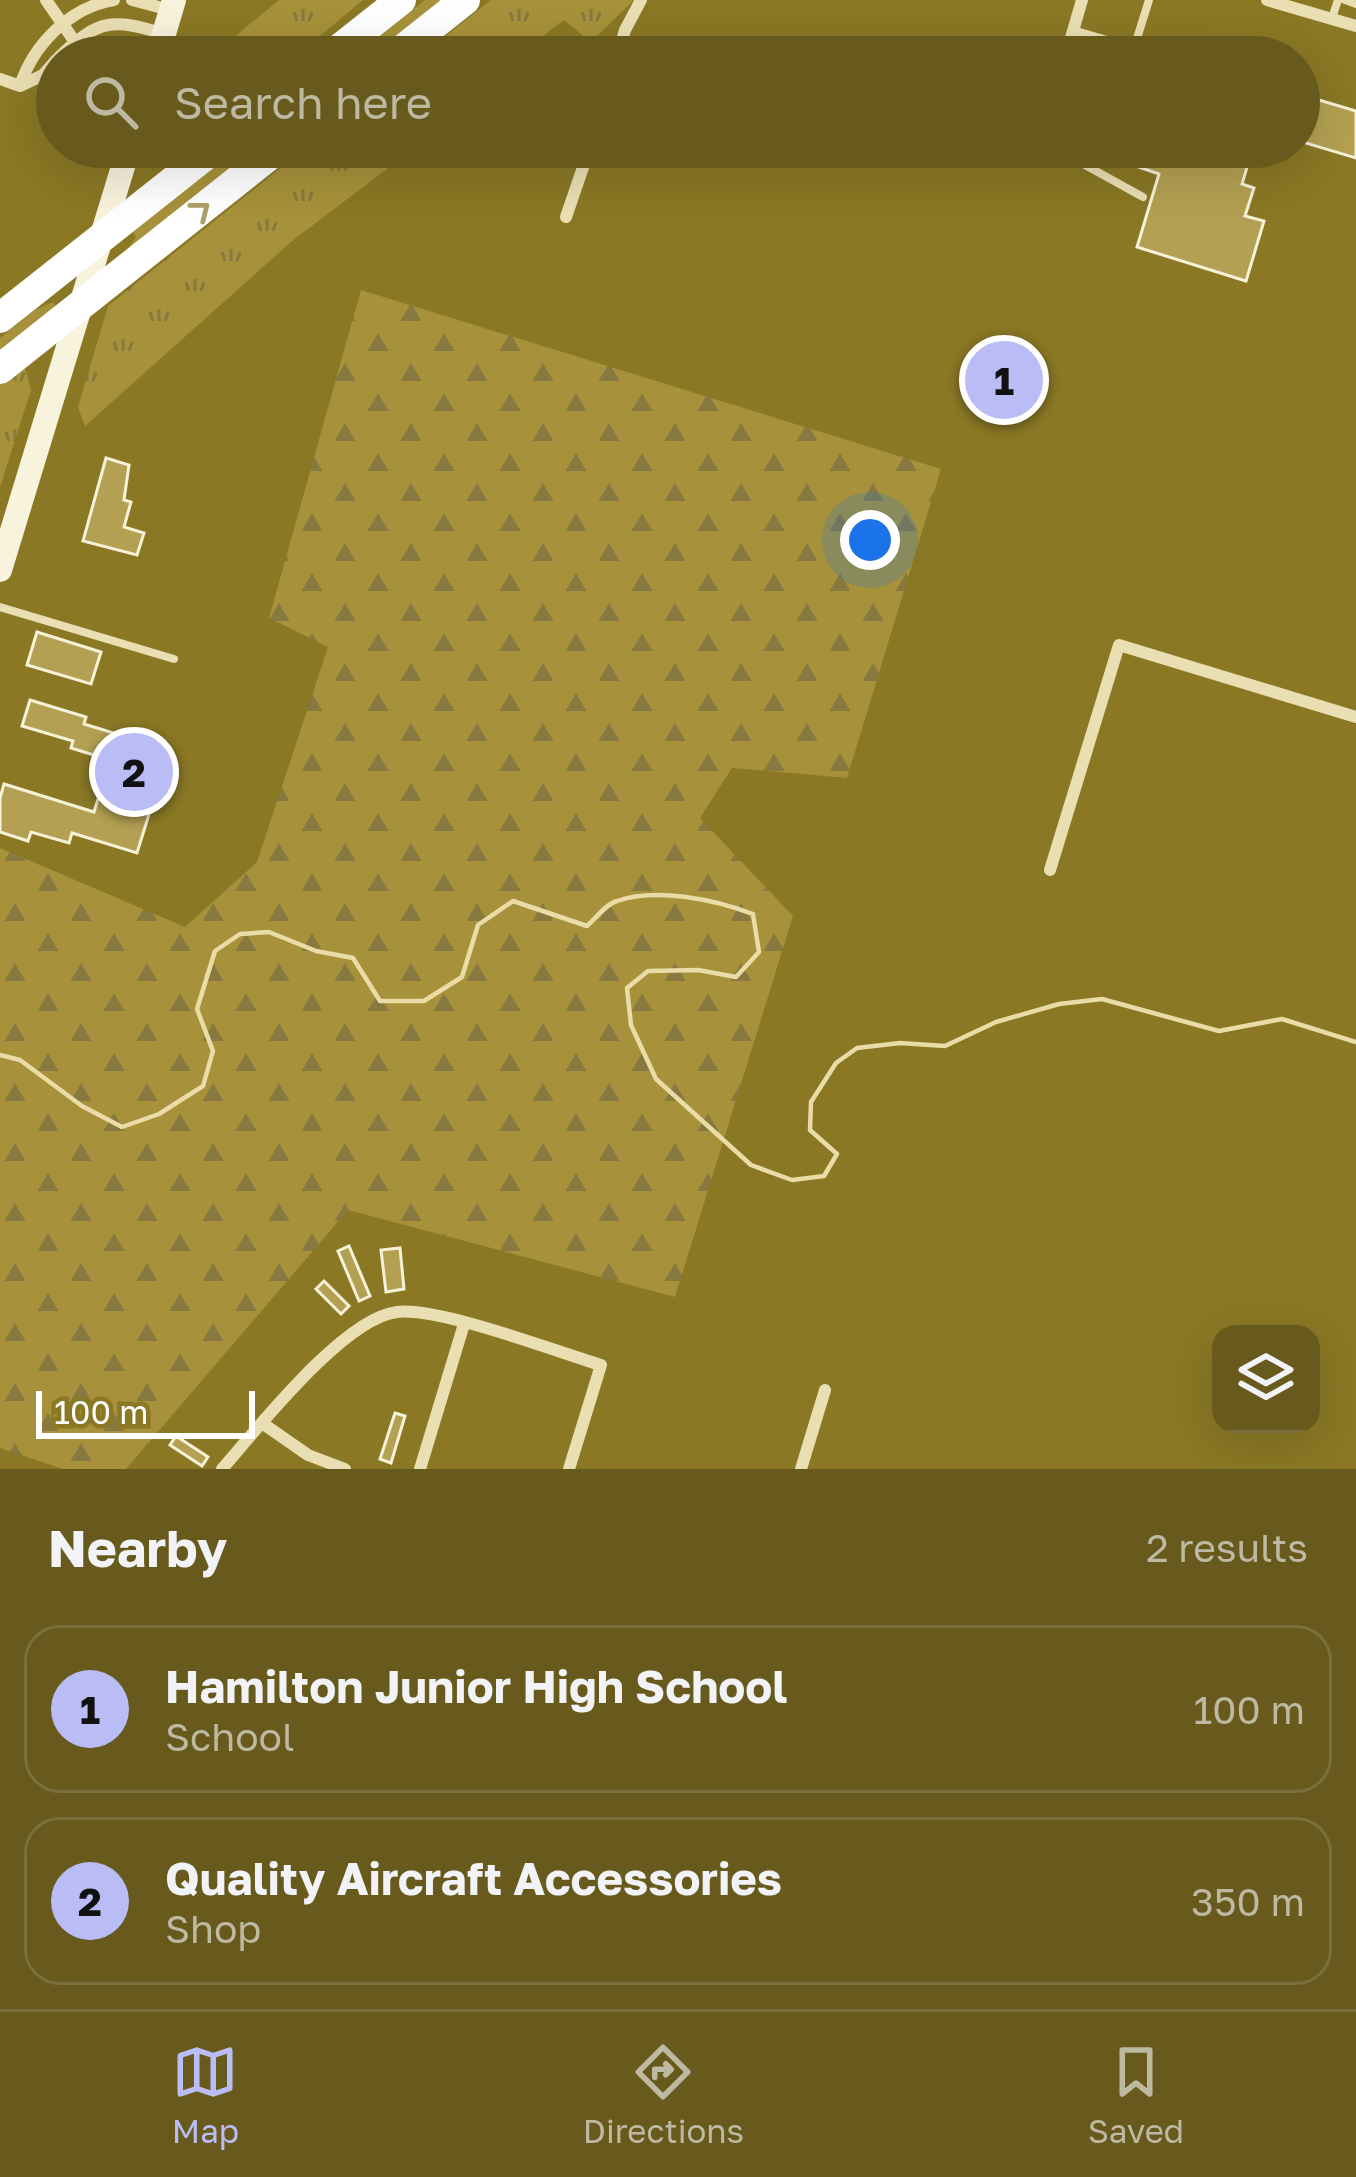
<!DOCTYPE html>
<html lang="en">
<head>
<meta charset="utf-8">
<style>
	body { margin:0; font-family:"Golos Text",sans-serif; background:#6d6025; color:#f1f3f6 }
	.controls { position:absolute; right:36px; bottom:36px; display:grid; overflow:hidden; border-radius:24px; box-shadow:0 12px 48px #0002 }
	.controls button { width:108px; height:108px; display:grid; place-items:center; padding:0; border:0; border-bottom:3px solid #7b6f3b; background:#685a1c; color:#f1f3f6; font:60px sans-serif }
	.scale { position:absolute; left:36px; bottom:30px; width:219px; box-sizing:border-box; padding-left:12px; border:6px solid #fff; border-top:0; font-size:33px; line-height:42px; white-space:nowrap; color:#fff; -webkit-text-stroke:9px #8a7825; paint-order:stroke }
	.you { position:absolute; left:870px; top:540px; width:42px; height:42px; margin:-30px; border:9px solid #fff; border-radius:50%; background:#1a73e8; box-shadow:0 0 0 18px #1a73e833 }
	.badge { display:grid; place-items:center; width:78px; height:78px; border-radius:50%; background:#babdf5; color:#111; font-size:39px; font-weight:700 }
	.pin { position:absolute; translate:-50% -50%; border:6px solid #fff; box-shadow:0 3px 12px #0006 }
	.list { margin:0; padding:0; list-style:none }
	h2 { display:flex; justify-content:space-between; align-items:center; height:156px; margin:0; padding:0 48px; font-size:51px }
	h2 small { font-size:39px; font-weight:400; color:#bdb9a3 }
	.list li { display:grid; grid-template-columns:78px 1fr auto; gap:36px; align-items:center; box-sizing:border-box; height:168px; margin:0 24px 24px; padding:0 24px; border:3px solid #7b6f3b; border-radius:36px }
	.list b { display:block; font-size:45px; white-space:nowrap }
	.list p { margin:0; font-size:39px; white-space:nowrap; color:#bdb9a3 }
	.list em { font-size:39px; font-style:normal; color:#bdb9a3 }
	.icon { flex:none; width:66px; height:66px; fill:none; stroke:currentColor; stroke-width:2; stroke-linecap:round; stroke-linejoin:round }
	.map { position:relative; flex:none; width:1356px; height:1469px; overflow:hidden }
	.search { position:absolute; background:#685a1c; box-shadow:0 12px 48px #0002; left:36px; right:36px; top:36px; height:132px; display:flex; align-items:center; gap:30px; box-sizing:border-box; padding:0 42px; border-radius:66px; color:#bdb9a3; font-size:45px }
	.sheet { height:540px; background:#685a1c }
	nav { display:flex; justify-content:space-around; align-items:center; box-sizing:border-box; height:168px; border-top:3px solid #7b6f3b; background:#685a1c; font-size:33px; color:#bdb9a3 }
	nav a { display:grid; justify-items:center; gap:6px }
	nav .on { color:#babdf5 }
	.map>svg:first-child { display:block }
	.grass { fill:url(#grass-tufts) }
	.forest { fill:url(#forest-firs) }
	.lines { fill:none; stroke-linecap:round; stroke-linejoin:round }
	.stream { stroke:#eadca7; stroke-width:4.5 }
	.building { fill:#b3a052; stroke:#f7f1d7; stroke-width:3 }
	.service { stroke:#eadfb3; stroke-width:8 }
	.minor { stroke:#eadfb3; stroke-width:12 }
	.secondary { stroke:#f8f3dd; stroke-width:24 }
	.motorway { stroke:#fff; stroke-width:30 }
	.oneway { stroke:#ada066 }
</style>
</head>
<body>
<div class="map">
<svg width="1356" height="1469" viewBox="0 0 1356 1469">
	<defs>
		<pattern id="grass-tufts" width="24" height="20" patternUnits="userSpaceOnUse" patternTransform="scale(3)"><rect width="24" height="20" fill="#a7913a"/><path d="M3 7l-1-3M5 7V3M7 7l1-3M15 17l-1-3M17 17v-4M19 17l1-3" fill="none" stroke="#877940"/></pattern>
		<pattern id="forest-firs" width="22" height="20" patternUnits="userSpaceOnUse" patternTransform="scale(3)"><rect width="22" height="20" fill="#a7913a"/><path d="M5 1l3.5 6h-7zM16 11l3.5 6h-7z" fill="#877940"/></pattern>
	</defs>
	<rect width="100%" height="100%" fill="#8a7825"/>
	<path class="grass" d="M279,0H363L295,57H210Z
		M425,0H450L377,57H353Z
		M491,0H634L591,42L564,20L515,57H419Z
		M239,147H264L120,260L136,237L133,232Z
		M307,147H416L292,241L85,426L78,407L108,306Z
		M53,302L58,311L0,357V338L35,310Z
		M24,364L31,390L0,487V384Z"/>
	<path class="forest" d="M361,290L941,469L847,778L732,768L700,818L793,916L675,1297L348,1210L126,1469H63L0,1448V848L185,927L257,862L328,647L269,618Z"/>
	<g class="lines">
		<path class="stream" d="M0,1055L20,1060L82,1106L122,1127L159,1114L203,1086L213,1051L197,1009L215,951L240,934L269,932L316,951L353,958L380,1001H424L462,977L478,925L513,901L587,926C596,918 606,904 617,901C656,887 716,900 753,914L759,952L736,977L698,970L648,971L627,988L631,1025L656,1079L751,1165L792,1180L824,1176L837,1154L810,1130L811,1102L836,1063L857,1048L900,1043L945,1046L996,1022L1059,1004L1102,999L1219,1031L1282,1019L1356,1042"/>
	</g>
	<path class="building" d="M1299,94L1356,111V158L1299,141Z
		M1081,147H1253L1242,184L1254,188L1245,216L1264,221L1246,281L1137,247L1159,174Z
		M106,458L129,465L124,500L131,502L124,527L144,533L137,555L83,541Z
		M37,632L101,652L91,684L27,665Z
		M30,700L86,717L84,724L169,750L137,853L72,833L69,843L31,832L28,841L0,832V798L4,784L94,812L110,760L71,748L73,741L22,726Z
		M349,1246L370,1296L359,1301L338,1251Z
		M400,1248L404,1289L386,1292L381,1250Z
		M324,1281L349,1306L341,1314L316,1289Z
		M395,1413L405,1416L391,1463L380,1459Z
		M176,1436L208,1457L202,1466L170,1445Z"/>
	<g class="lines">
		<path class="service" d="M1345,0L1356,4
			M1332,18L1338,0
			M1073,30L1134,48L1149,0
			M1096,57L1101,38
			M1072,147L1076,160L1143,197
			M0,607L174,659"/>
		<path class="minor" d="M46,0L75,42
			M132,0L170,10
			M1267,0L1356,26
			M1068,48L1082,0
			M59,57C98,19 113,18 164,34
			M617,57L625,30L641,0
			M0,79L20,86
			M20,86C33,45 70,7 114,0
			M20,86L43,75L57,59
			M566,217L590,147
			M1050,870L1119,645L1356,717
			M262,1423L308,1455L345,1469
			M222,1469C258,1428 344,1318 397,1312C439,1307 555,1351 601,1365L569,1469
			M420,1469L464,1324
			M801,1469L825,1390"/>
		<path class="secondary" d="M157,57L174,0
			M0,570L129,147"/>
		<path class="motorway" d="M329,57L401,0
			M393,57L465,0
			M0,318L216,147
			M0,369L280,147"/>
	</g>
	<defs><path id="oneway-chevron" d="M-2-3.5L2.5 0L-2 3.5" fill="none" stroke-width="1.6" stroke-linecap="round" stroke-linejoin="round" transform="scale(3)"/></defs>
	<use class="oneway" href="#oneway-chevron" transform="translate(201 210) rotate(-38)"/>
</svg>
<div class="controls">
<button><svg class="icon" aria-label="layers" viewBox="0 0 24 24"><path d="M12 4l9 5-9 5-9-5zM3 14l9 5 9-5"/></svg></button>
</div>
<div class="scale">100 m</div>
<div class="you"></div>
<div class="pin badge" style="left:1004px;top:380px">1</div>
<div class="pin badge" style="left:134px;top:772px">2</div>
<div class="search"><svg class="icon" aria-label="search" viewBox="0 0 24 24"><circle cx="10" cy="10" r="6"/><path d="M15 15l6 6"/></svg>Search here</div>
</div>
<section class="sheet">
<h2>Nearby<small>2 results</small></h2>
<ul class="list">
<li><span class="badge">1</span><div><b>Hamilton Junior High School</b><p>School</p></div><em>100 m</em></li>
<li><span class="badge">2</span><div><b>Quality Aircraft Accessories</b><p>Shop</p></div><em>350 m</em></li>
</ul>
</section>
<nav>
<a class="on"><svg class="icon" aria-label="map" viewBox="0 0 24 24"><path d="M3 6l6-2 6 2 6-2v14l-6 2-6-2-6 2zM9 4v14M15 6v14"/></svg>Map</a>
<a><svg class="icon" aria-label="directions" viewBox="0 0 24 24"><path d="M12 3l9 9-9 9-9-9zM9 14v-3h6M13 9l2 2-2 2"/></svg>Directions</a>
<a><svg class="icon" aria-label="saved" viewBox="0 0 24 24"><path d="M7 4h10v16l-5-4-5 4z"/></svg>Saved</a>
</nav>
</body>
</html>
